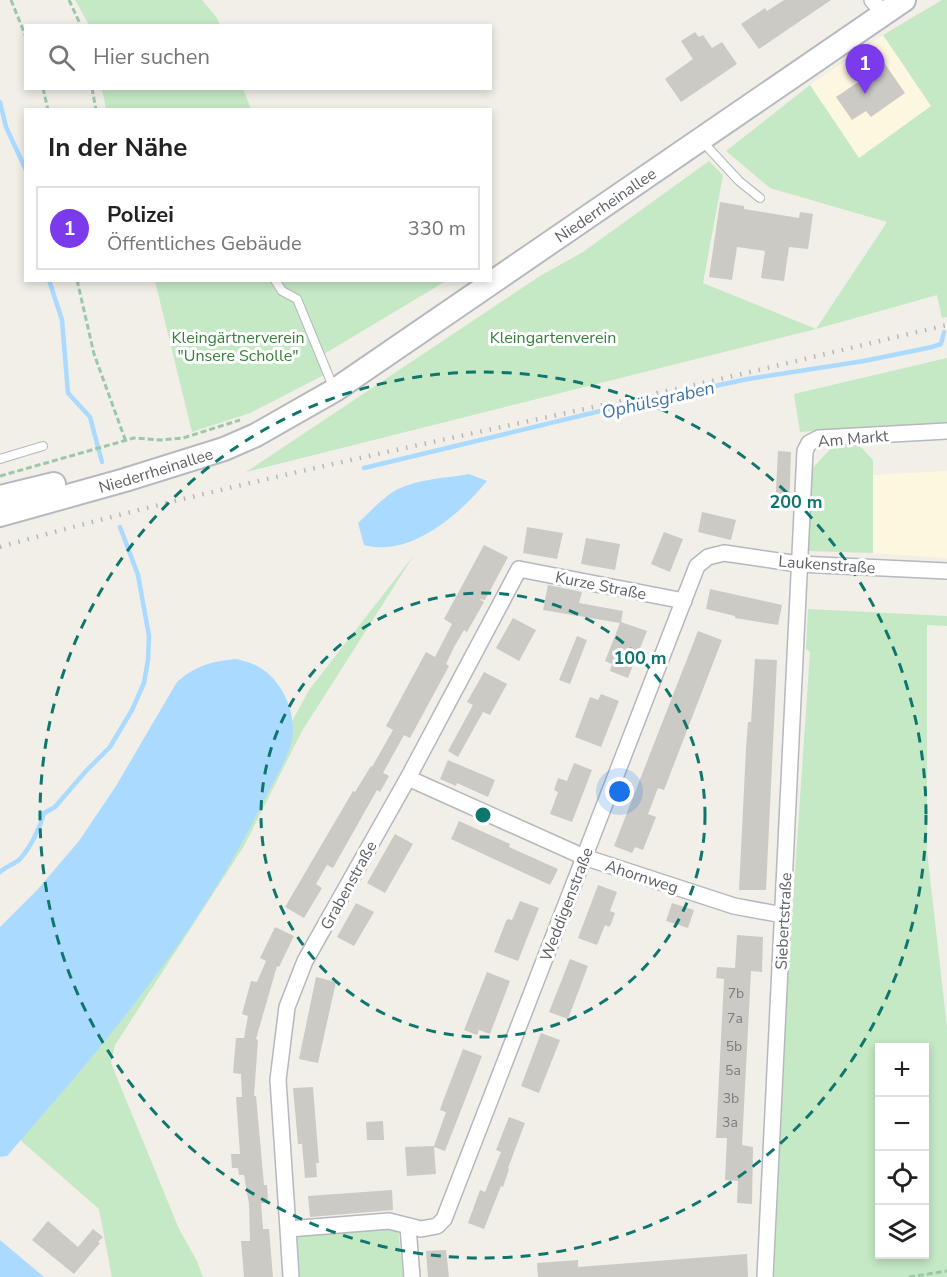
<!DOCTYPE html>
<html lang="de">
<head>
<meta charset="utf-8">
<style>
	body { margin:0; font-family:"Nunito Sans",sans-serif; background:#f6f6f6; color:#222 }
	.controls { position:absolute; right:18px; bottom:18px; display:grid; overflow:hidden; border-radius:0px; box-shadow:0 3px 9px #0003 }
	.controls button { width:54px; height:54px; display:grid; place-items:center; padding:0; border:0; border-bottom:2px solid #e0e0e0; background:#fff; color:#222; font:30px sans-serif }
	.you { position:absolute; left:620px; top:792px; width:21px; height:21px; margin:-15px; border:4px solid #fff; border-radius:50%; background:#1a73e8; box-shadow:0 0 0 9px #1a73e833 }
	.badge { display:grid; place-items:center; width:39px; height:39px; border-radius:50%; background:#7c3aed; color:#fff; font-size:20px; font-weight:700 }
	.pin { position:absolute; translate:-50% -50px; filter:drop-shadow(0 2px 3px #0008) }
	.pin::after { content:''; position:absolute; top:32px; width:21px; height:18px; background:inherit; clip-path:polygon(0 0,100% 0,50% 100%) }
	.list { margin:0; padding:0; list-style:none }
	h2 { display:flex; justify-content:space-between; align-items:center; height:78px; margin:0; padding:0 24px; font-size:26px }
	h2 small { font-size:20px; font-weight:400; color:#767676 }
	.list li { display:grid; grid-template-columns:39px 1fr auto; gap:18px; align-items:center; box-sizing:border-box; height:84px; margin:0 12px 12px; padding:0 12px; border:2px solid #e0e0e0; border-radius:0px }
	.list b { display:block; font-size:22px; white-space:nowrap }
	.list p { margin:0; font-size:20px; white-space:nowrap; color:#767676 }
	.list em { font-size:20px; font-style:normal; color:#767676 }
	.icon { flex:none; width:33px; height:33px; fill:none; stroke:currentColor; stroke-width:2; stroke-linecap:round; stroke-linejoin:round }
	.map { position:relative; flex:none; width:947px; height:1277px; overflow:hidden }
	.search { position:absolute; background:#fff; box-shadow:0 3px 9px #0003; left:24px; top:24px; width:468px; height:66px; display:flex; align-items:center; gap:15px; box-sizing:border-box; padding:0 21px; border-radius:0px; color:#767676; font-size:22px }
	.panel { position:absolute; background:#fff; box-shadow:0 3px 9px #0003; left:24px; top:108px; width:468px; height:174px; border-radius:0px }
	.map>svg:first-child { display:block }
	.commercial { fill:#fef7e0 }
	.green { fill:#c5e8c5; fill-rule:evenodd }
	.water { fill:#aadaff }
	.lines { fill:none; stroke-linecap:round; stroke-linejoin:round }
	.stream { stroke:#aadaff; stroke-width:4.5 }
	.building { fill:#cccac5 }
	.service-casing { stroke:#b5b8bc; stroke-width:10 }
	.minor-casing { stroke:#b5b8bc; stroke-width:18 }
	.secondary-casing { stroke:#b6babf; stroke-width:26 }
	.path { stroke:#9cc7a9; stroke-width:3; stroke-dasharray:6 3; stroke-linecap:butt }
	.service { stroke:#fff; stroke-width:8 }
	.minor { stroke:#fff; stroke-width:15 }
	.secondary { stroke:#fff; stroke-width:22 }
	.rail { stroke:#b6b7b8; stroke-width:4.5; stroke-dasharray:1.5 8; stroke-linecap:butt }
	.ring { fill:none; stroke:#0f766e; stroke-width:3; stroke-dasharray:10 8 }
	.labels { text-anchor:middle; stroke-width:6; stroke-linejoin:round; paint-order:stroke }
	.number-label { font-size:14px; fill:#7a7d7f }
	.street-label { font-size:16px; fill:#5f6368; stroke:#fff }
	.park-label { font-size:16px; fill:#348238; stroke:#fff }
	.water-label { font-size:18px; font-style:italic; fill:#4174aa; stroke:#fff }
	.centre { fill:#0f766e; stroke:#fff; stroke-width:3 }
	.ring-label { font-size:18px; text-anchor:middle; font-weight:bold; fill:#0f766e; stroke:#fff; stroke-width:6; stroke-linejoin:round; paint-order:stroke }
</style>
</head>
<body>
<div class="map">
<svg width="947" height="1277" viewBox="0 0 947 1277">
	<rect width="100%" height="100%" fill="#f1efe8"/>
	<path class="commercial" d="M883,35L932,106L859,158L810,85Z
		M947,471V558L873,553V475Z"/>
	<path class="green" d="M75,0H202L217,18L220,25H89Z
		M942,0H947V317L942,318L937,295L816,329L246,472L540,276L583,252L709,161L723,175L703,283L816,329L887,222L770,188L726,151L810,85L859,158L931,106L883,35Z
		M102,89H243L251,109H106Z
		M155,281H446L324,354L332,370L322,376L250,413L192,432Z
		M947,358V423L800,432L794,394Z
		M858,442V444L873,460V553L808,551L810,471L835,444Z
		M414,555L302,731L244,846L115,1045L111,1063L179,1229L197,1261L203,1277H112L99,1209L19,1139L226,844L309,690Z
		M808,609L947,616V626L927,625V851L947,1027V1277H774L789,958L810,652L806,649ZM880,1048H924V1254H880Z
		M387,1225L398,1229L403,1277H300L297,1239L304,1231Z"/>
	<path class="water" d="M469,474L487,481C460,514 410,558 364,545L358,523C370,512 383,497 398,489C418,479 447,478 469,474Z
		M236,659C241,660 248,662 253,664C281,676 297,711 292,740C289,757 267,793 259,810C194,940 102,1047 7,1156L0,1157V927L38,889L79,841L116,786L177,682C195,666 212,661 236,659Z
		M0,1240L44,1277H0Z"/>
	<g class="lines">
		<path class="stream" d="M0,102L6,127L26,170
			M49,280L62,320L68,393L90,417L102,462
			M364,468L642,401L748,379L864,361L932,347L941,344L944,332
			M0,872C6,866 16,864 21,858C31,846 40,828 44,813L55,807L86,771L110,747L132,710L144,683L148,660L149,636L138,575L120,527"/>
	</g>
	<path class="building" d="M784,0H831L759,49L741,24L765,8L767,11Z
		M695,32L699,37L703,35L712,48L722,42L737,64L681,102L665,79L693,59L681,41Z
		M885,64L905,93L871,117L866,111L852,120L836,97Z
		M720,202L744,206V209L799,218L800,212L813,214L808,249L789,247L784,281L761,278L765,251L737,247L732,280L709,277Z
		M778,451L791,452L789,510H775Z
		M702,512L736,520L731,540L698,532Z
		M527,527L563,533L557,559L523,553Z
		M664,532L683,539L670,572L651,564Z
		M586,538L620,544L615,570L581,564Z
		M484,545L508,557L485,600L479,599L484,602L467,632L464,630L454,647L446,664L449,666L410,738L404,735L383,773L389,776L380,792L377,790L333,868L327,865L316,884L322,888L304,918L285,907L353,791L355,792L371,766L372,767L393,730L386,726L426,652L435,657L452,624L444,619Z
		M548,585L582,592L579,603L623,611L621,622L647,631L628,678L610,671L612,664L605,661L620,623L543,610Z
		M710,589L782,605L778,625L735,618V616L706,609Z
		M513,618L536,630L519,661L496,648Z
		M698,631L722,640L664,790L658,788L648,814L656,817L643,850L635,847L632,853L614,846Z
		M577,636L587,640L570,684L559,680Z
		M755,659L777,660L766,890H739L746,749L748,722H751Z
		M484,672L507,684L490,715L483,712L458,757L448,751L473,705L467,702Z
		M601,694L619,701L601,747L575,737L590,697L598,700Z
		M448,760L495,780L488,797L457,783L456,786L440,779Z
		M574,763L592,770L572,822L550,814L558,792L554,790L558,778L567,781Z
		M459,821L510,844L509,847L558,869L550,885L451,839Z
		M395,834L413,844L385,893L367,883Z
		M598,885L617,892L610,911L615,913L611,924L609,927L605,925L597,945L578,938Z
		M520,901L539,908L518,961L494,952L506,921L508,919L512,920Z
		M356,903L374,912L354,946L337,937Z
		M672,903L694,910L688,928L666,921Z
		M275,927L294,936L279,967L277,966L256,1039L258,1040L254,1096H256L264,1185H267L268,1203H261L263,1229H269L273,1277H244L241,1241H250L249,1204L244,1175H239L238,1168H232L231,1154H240L236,1097H242L241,1074L233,1073L236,1038H244L248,1016L242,1014L251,981L257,982L266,961L260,958Z
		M737,935L763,937L762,972L751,971L742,1145L753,1147L752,1204L737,1203L738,1181L725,1180L727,1138H716L724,979L716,978L717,967L735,968Z
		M570,959L588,966L568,1019L549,1012Z
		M487,972L510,981L490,1034L479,1030L477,1035L464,1030Z
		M316,977L336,982L318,1063L299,1059Z
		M541,1033L560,1040L539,1093L521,1086Z
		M463,1049L482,1056L445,1151L434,1147L436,1174L407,1176L405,1147L434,1146L446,1112L440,1110L443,1101Z
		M313,1087L319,1163H316L317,1177L305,1178L302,1144H298L293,1088Z
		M509,1117L525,1123L508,1168L509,1169L503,1187L501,1186L484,1229L468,1223L480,1190L485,1192L501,1152L496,1150Z
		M383,1121L384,1140H367L366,1122Z
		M392,1190L393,1210L310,1217L308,1196Z
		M48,1221L78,1247L93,1229L103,1237L98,1242L100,1243L74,1274L32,1240Z
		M446,1250L449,1277H428L426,1251Z
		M747,1254L748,1277H538L537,1263L578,1260V1267Z"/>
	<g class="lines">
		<g class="service-casing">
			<path id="service" d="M701,140L739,181L760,198
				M275,280L282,291L297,299L334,389
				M0,459L43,446"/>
		</g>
		<g class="minor-casing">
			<path id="minor" d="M872,0L884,14
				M408,778L584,857L734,906L783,915
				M408,1227L412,1277
				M288,1229L278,1080L287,1007L305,961L408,778L519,569L684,601
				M291,1277L288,1229L389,1221L421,1229L437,1226L444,1219L697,566L708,557L724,553L799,564L947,571
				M765,1277L805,451L809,443L819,438L947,431"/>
		</g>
		<g class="secondary-casing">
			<g id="secondary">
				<path d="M0,497L54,484"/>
				<path id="s1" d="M0,515L125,480L224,449L256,435L335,390L904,0"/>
			</g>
		</g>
		<path class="path" d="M11,0L26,37
			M69,0L81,26
			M43,88L48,110
			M92,88L96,110
			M77,280L94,354L125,439
			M0,476L134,438L161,440L183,438L240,420
			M909,1277L947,1271"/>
		<use href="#service" class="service"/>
		<use href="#minor" class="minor"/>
		<use href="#secondary" class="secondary"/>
		<path class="rail" d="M0,547C223,484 450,439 676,389C766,369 857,346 947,325"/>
	</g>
	<g class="ring">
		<circle cx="483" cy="815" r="222"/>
		<circle cx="483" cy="815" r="443"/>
	</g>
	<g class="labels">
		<g class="number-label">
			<text x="736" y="998">7b</text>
			<text x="735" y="1023">7a</text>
			<text x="734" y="1051">5b</text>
			<text x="733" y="1075">5a</text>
			<text x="731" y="1103">3b</text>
			<text x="730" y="1127">3a</text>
		</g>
		<g class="street-label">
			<text dy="6" stroke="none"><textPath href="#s1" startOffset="687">Niederrheinallee</textPath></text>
			<text transform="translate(853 438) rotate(-5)" y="6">Am Markt</text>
			<text dy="6" stroke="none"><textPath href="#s1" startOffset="162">Niederrheinallee</textPath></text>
			<text transform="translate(827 564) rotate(4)" y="6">Laukenstraße</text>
			<text transform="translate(601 585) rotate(11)" y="6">Kurze Straße</text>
			<text transform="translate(642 876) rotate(18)" y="6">Ahornweg</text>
			<text transform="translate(348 885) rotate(-61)" y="6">Grabenstraße</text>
			<text transform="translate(566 904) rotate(-69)" y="6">Weddigenstraße</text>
			<text transform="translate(783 921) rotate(-87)" y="6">Siebertstraße</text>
		</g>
		<g class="park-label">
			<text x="238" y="343">Kleingärtnerverein<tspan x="238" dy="18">"Unsere Scholle"</tspan></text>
			<text x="553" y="343">Kleingartenverein</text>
		</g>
		<g class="water-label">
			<text transform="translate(658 400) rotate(-13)" y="6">Ophülsgraben</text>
		</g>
	</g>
	<circle cx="483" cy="815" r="9" class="centre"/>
	<g class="ring-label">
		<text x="796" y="508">200 m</text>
		<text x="640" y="664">100 m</text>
	</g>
</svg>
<div class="controls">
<button>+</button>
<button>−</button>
<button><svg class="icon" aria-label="locate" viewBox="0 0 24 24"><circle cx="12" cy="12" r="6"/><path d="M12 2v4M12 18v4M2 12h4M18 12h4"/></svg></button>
<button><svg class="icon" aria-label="layers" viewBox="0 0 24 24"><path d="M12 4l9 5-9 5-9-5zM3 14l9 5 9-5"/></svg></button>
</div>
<div class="you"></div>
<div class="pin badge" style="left:865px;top:94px">1</div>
<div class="search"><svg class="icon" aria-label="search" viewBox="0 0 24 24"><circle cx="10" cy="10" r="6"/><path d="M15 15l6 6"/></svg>Hier suchen</div>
<section class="panel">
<h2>In der Nähe<small></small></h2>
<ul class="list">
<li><span class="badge">1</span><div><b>Polizei</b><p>Öffentliches Gebäude</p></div><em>330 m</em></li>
</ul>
</section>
</div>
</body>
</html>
